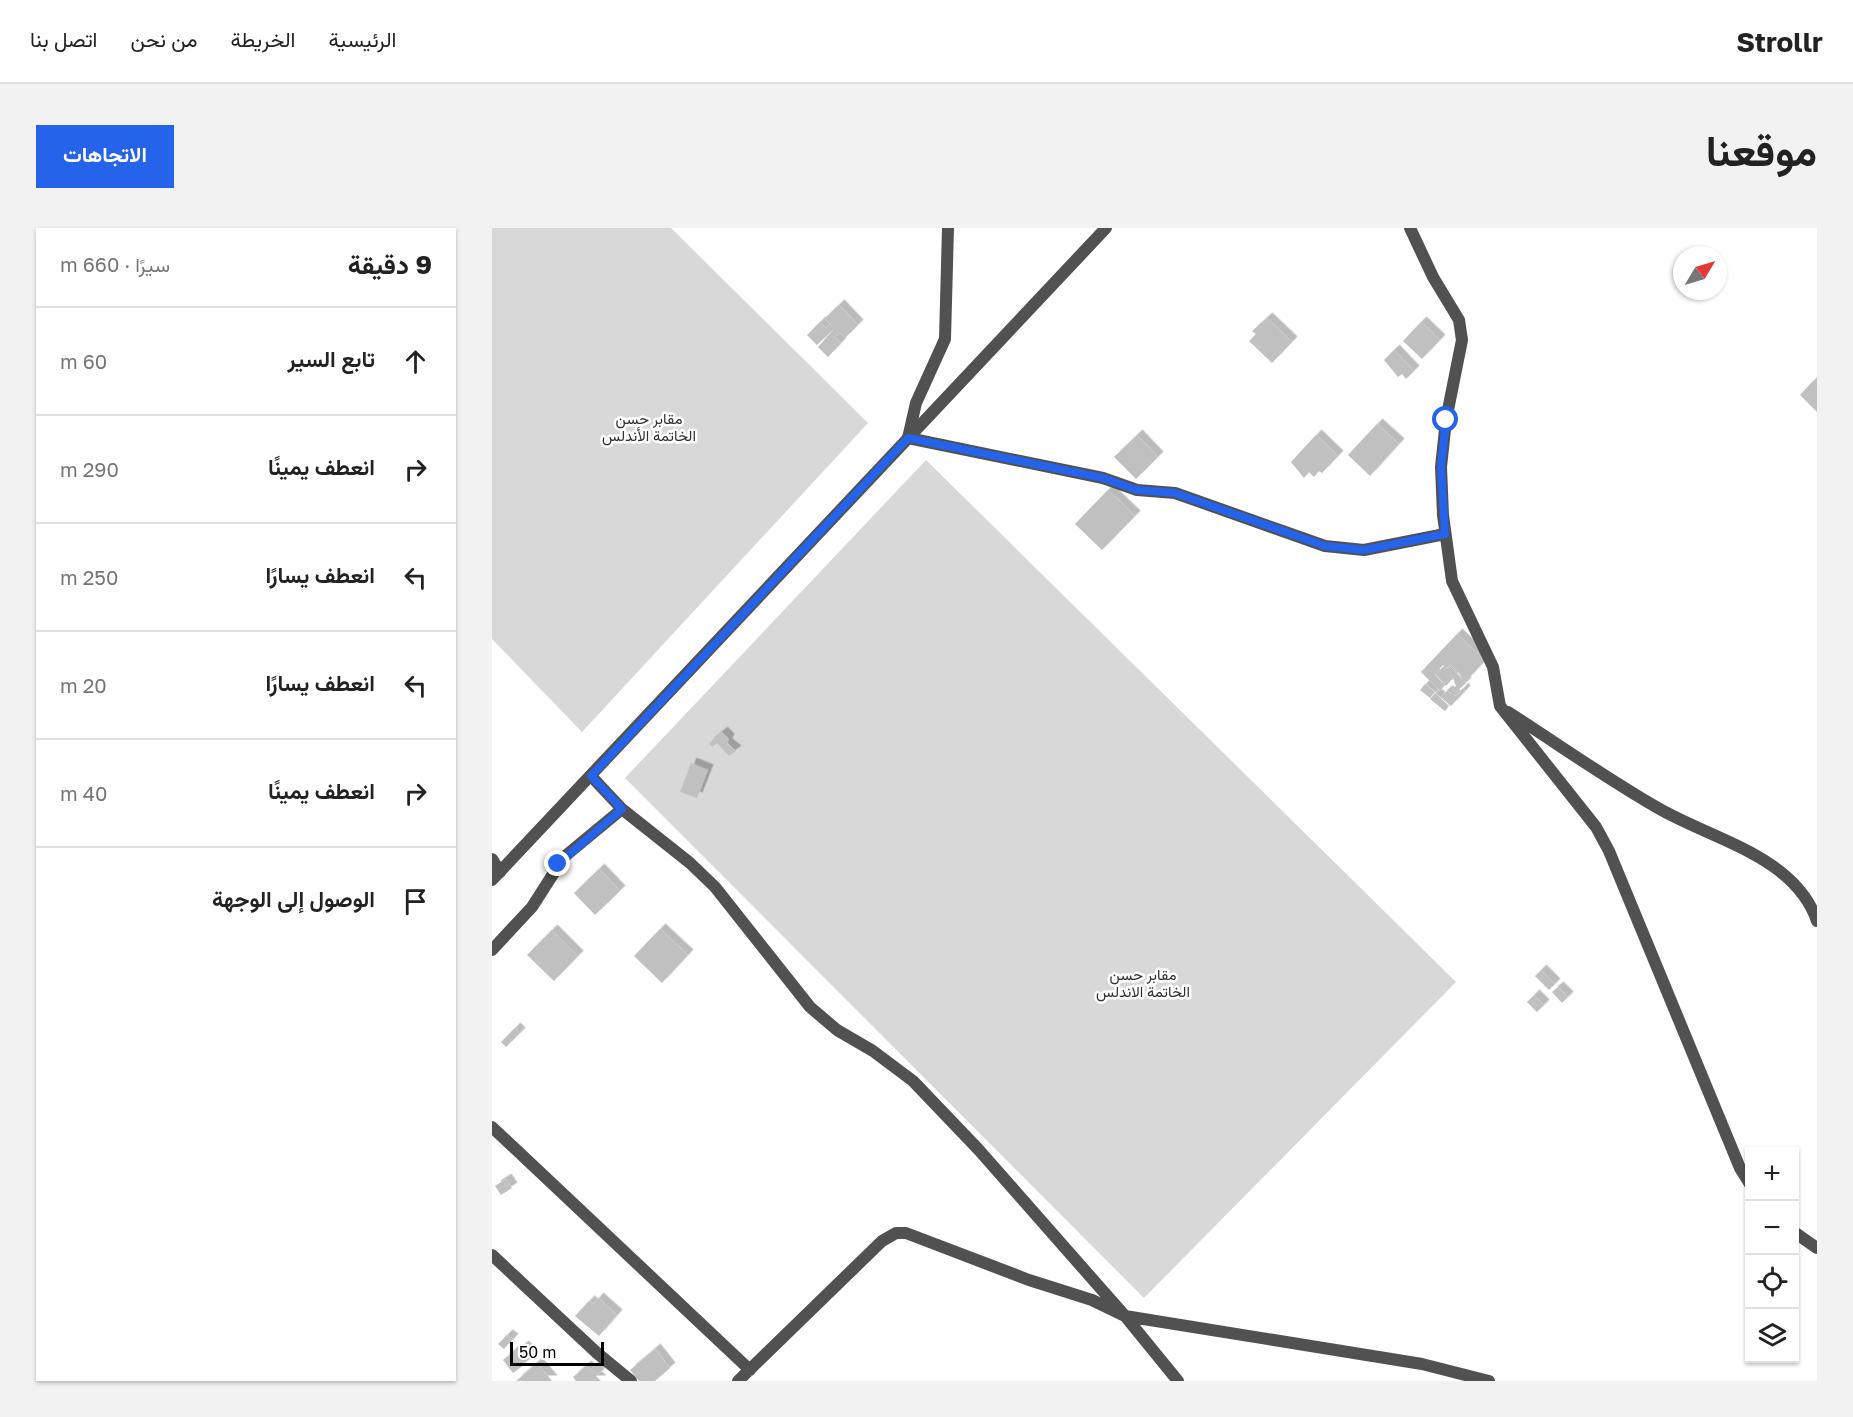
<!DOCTYPE html>
<html lang="ar">
<head>
<meta charset="utf-8">
<style>
	body { margin:0; font-family:"Golos Text",Vazirmatn,sans-serif; background:#f2f2f2; color:#222; direction:rtl }
	.controls { position:absolute; right:18px; bottom:18px; display:grid; overflow:hidden; border-radius:0px; box-shadow:0 2px 4px #0004 }
	.controls button { width:54px; height:54px; display:grid; place-items:center; padding:0; border:0; border-bottom:2px solid #e0e0e0; background:#fff; color:#222; font:30px sans-serif }
	.compass { position:absolute; left:1181px; top:18px; width:54px; height:54px; border-radius:50%; background:#fff; box-shadow:0 2px 4px #0004; rotate:52deg }
	.scale { position:absolute; left:18px; bottom:15px; width:94px; box-sizing:border-box; padding-left:6px; border:3px solid #000; border-top:0; font-size:16px; line-height:21px; white-space:nowrap; color:#000; -webkit-text-stroke:4px #fff; paint-order:stroke }
	.stop { position:absolute; width:18px; height:18px; margin:-14px; border:4px solid #2563eb; border-radius:50%; background:#fff }
	.stop.end { background:#2563eb; border-color:#fff; box-shadow:0 2px 6px #0008 }
	.list { margin:0; padding:0; list-style:none }
	h2 { display:flex; justify-content:space-between; align-items:center; height:78px; margin:0; padding:0 24px; font-size:26px }
	h2 small { font-size:20px; font-weight:400; color:#767676 }
	.list li { display:grid; grid-template-columns:39px 1fr auto; gap:18px; align-items:center; box-sizing:border-box; height:108px; padding:0 24px; border-top:2px solid #e0e0e0 }
	.list b { display:block; font-size:22px; white-space:nowrap }
	.list em { font-size:20px; font-style:normal; color:#767676 }
	.icon { flex:none; width:33px; height:33px; fill:none; stroke:currentColor; stroke-width:2; stroke-linecap:round; stroke-linejoin:round }
	.map { position:relative; flex:none; width:1325px; height:1153px; overflow:hidden; direction:ltr; border-radius:0px }
	header { display:flex; align-items:center; gap:36px; box-sizing:border-box; height:84px; padding:0 30px; background:#fff; border-bottom:2px solid #e0e0e0 }
	header strong { font-size:28px }
	nav { display:flex; gap:33px; margin-inline-start:auto; font-size:21px }
	.intro { display:flex; align-items:center; justify-content:space-between; box-sizing:border-box; height:144px; padding:0 36px }
	h1 { margin:0; font-size:42px }
	.button { padding:15px 27px; border-radius:0px; background:#2563eb; color:#fff; font-size:21px; font-weight:700 }
	main { display:flex; gap:36px; padding:0 36px }
	aside { flex:1; background:#fff; border-radius:0px; box-shadow:0 2px 4px #0004 }
	.map>svg:first-child { display:block }
	.green { fill:#d8d8d8 }
	.building { fill:#c0c0c0; filter:url(#shadow) }
	.lines { fill:none; stroke-linecap:round; stroke-linejoin:round }
	.minor { stroke:#515151; stroke-width:12 }
	.tertiary { stroke:#515151; stroke-width:12 }
	.route { stroke:#2563eb; stroke-width:8 }
	.labels { text-anchor:middle; stroke-width:5; stroke-linejoin:round; paint-order:stroke }
	.park-label { font-size:15px; fill:#2f2f2f; stroke:#fff }
</style>
</head>
<body>
<header>
<strong>Strollr</strong>
<nav><a>الرئيسية</a><a>الخريطة</a><a>من نحن</a><a>اتصل بنا</a></nav>
</header>
<div class="intro"><h1>موقعنا</h1><a class="button">الاتجاهات</a></div>
<main>
<div class="map">
<svg width="1325" height="1153" viewBox="0 0 1325 1153">
	<defs>
		<filter id="shadow"><feDropShadow dx="5.5" dy="-5.5" stdDeviation="0" flood-color="#0004"/></filter>
	</defs>
	<rect width="100%" height="100%" fill="#fff"/>
	<path class="green" d="M0,0H179L376,195L90,504L0,411Z
		M434,232L964,754L652,1070L133,550Z"/>
	<path class="building" d="M347,77L366,97L353,110L348,105L343,109L349,115L336,129L326,119L342,101L325,117L315,107L328,94L334,100L338,96L333,90Z
		M775,90L800,114L780,135L757,113L764,106L760,103Z
		M929,94L948,112L930,131L911,113Z
		M902,122L922,143L914,151L910,146L906,149L892,132Z
		M1322,152L1325,155V184L1308,167Z
		M885,196L907,216L878,248L856,227Z
		M645,207L666,229L644,251L622,229Z
		M824,207L846,228L830,245L827,243L822,249L817,244L812,250L799,234Z
		M616,262L643,288L610,322L583,296Z
		M965,406L993,433L975,452L958,436L955,440L951,437L942,446L953,457L948,463L929,444Z
		M952,438L955,441L958,438L974,455L963,465L960,462L964,458L961,450L954,458L944,446Z
		M933,456L943,464L938,470L928,462Z
		M971,460L973,463L959,478L949,468L955,463L964,468Z
		M943,465L957,478L953,483L938,471Z
		M230,504L237,511L235,516L244,523L237,528L225,515L220,519L217,515Z
		M199,535L216,542L205,570L188,564Z
		M107,641L128,663L103,687L82,665Z
		M168,701L196,727L170,755L142,728Z
		M60,702L86,728L62,753L35,727Z
		M1049,742L1063,756L1057,762L1043,748Z
		M1066,759L1076,769L1070,775L1060,764Z
		M1042,767L1052,777L1045,784L1035,774Z
		M23,800L28,805L14,819L9,814Z
		M14,951L20,960L9,967L3,958Z
		M106,1070L125,1087L107,1108L83,1088L97,1073L101,1076Z
		M15,1107L21,1111L12,1121L6,1116Z
		M31,1118L39,1126L34,1132L25,1124Z
		M163,1121L178,1140L163,1153H147L138,1142Z
		M23,1122L33,1136L21,1145L11,1132Z
		M106,1134L112,1141L104,1148L109,1153H84L81,1149L94,1138L98,1142Z
		M45,1135L60,1153H24Z"/>
	<g class="lines">
		<path class="minor" d="M456,0L453,111L424,175L416,210L611,250L645,262L683,265L833,318L872,322L953,306
			M918,0L941,49L967,92L970,112L954,192L949,239L951,287L960,353L1001,439L1008,478L1104,599L1117,623L1248,940L1258,956
			M1016,484C1066,516 1115,551 1166,580C1219,611 1303,628 1325,693
			M99,548L130,581L198,635L223,659L318,779L345,802L381,823L421,853L486,921L633,1088L686,1153
			M0,631L8,644
			M0,722L40,679L72,629L130,581
			M0,899L258,1142
			M1302,1004L1325,1020
			M0,1027L105,1125L139,1153
			M246,1153L390,1013L404,1005H414L537,1052L600,1072L633,1088L930,1136L997,1153"/>
		<path class="tertiary" d="M0,652L614,0"/>
	</g>
	<g class="lines">
		<path class="route" d="M66,636L130,581L99,548L416,210L611,250L645,262L683,265L833,318L872,322L953,306L949,239L954,192"/>
	</g>
	<g class="labels">
		<g class="park-label">
			<text x="157" y="196">مقابر حسن<tspan x="157" dy="17">الخاتمة الأندلس</tspan></text>
			<text x="651" y="752">مقابر حسن<tspan x="651" dy="17">الخاتمة الاندلس</tspan></text>
		</g>
	</g>
</svg>
<div class="controls">
<button>+</button>
<button>−</button>
<button><svg class="icon" aria-label="locate" viewBox="0 0 24 24"><circle cx="12" cy="12" r="6"/><path d="M12 2v4M12 18v4M2 12h4M18 12h4"/></svg></button>
<button><svg class="icon" aria-label="layers" viewBox="0 0 24 24"><path d="M12 4l9 5-9 5-9-5zM3 14l9 5 9-5"/></svg></button>
</div>
<svg class="compass" viewBox="-18 -18 36 36"><path d="M0-13l5 13h-10z" fill="#e53935"/><path d="M0 13l5-13h-10z" fill="#767676"/></svg>
<div class="scale">50 m</div>
<div class="stop" style="left:954px;top:192px"></div>
<div class="stop end" style="left:66px;top:636px"></div>
</div>
<aside>
<h2>9 دقيقة<small>سيرًا · 660 m</small></h2>
<ul class="list">
<li><svg class="icon" aria-label="ahead" viewBox="0 0 24 24"><path d="M12 20V5M6 11l6-6 6 6"/></svg><div><b>تابع السير</b></div><em>60 m</em></li>
<li><svg class="icon" aria-label="right" viewBox="0 0 24 24"><path d="M7 20v-9h11M14 6l5 5-5 5"/></svg><div><b>انعطف يمينًا</b></div><em>290 m</em></li>
<li><svg class="icon" aria-label="left" viewBox="0 0 24 24"><path d="M17 20v-9H6M10 6l-5 5 5 5"/></svg><div><b>انعطف يسارًا</b></div><em>250 m</em></li>
<li><svg class="icon" aria-label="left" viewBox="0 0 24 24"><path d="M17 20v-9H6M10 6l-5 5 5 5"/></svg><div><b>انعطف يسارًا</b></div><em>20 m</em></li>
<li><svg class="icon" aria-label="right" viewBox="0 0 24 24"><path d="M7 20v-9h11M14 6l5 5-5 5"/></svg><div><b>انعطف يمينًا</b></div><em>40 m</em></li>
<li><svg class="icon" aria-label="arrive" viewBox="0 0 24 24"><path d="M6 21V4h12l-3 4 3 4H6"/></svg><div><b>الوصول إلى الوجهة</b></div></li>
</ul>
</aside>
</main>
</body>
</html>
